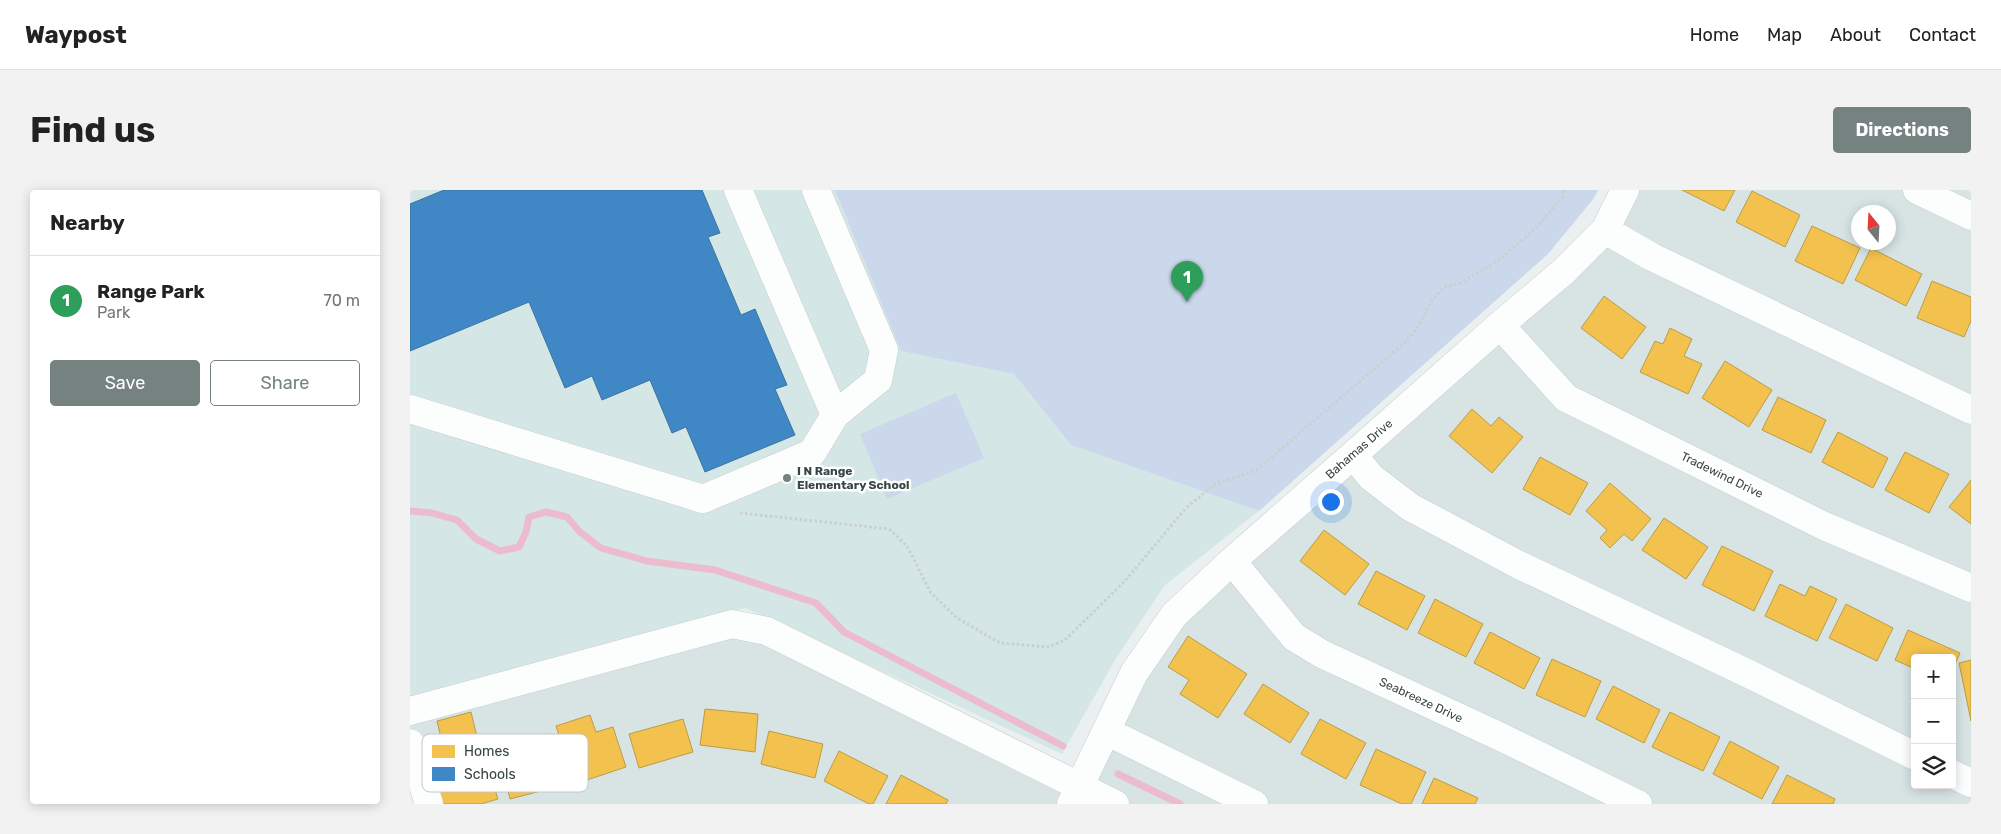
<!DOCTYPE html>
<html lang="en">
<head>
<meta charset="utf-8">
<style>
	body { margin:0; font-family:Rubik,sans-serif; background:#f2f2f2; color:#222 }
	.controls { position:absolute; right:15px; bottom:15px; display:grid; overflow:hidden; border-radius:5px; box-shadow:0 2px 12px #0003 }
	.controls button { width:45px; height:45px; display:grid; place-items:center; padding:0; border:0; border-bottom:1px solid #e0e0e0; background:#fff; color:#222; font:25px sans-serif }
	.compass { position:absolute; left:1441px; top:15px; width:45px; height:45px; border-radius:50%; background:#fff; box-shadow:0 2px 12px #0003; rotate:342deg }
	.you { position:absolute; left:920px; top:311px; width:18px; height:18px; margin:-12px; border:4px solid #fff; border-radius:50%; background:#1a73e8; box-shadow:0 0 0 8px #1a73e833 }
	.badge { display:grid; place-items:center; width:32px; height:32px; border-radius:50%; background:#758280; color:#fff; font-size:16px; font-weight:700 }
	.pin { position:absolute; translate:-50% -41px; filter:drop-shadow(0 1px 2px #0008) }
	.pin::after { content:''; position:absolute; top:26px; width:18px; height:15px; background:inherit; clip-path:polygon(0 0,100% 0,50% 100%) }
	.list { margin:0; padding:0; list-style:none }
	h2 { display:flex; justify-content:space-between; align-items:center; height:65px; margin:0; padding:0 20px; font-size:21px }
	h2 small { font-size:16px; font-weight:400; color:#767676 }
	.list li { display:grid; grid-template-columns:32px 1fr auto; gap:15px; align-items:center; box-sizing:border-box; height:90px; padding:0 20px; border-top:1px solid #e0e0e0 }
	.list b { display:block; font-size:19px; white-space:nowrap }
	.list p { margin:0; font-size:16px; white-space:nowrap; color:#767676 }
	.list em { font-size:16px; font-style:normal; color:#767676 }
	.actions { display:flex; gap:10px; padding:15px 20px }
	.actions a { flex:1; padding:11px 0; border:1px solid #758280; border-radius:5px; text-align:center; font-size:18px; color:#758280 }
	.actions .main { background:#758280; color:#fff }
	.icon { flex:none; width:28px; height:28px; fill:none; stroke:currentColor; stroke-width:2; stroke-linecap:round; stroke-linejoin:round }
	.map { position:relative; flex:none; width:1561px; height:614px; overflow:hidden; border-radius:5px }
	header { display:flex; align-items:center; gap:30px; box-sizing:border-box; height:70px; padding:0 25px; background:#fff; border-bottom:1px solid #e0e0e0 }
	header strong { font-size:24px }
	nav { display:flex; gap:28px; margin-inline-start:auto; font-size:18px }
	.intro { display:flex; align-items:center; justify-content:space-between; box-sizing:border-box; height:120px; padding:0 30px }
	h1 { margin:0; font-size:35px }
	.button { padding:12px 22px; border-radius:5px; background:#758280; color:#fff; font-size:18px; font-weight:700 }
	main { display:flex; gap:30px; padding:0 30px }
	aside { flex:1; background:#fff; border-radius:5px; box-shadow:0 2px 12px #0003 }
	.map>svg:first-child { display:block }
	.residential { fill:#d7e4e3; fill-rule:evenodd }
	.education { fill:#d5e6e6 }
	.green { fill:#cbd7ea }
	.homes { fill:#f2c14e; stroke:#ba9c4b }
	.schools { fill:#3f88c5; stroke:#3c749e }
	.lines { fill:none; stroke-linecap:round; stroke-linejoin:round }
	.stream { stroke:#ecbcce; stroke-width:7 }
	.minor-casing { stroke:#c7cece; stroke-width:29 }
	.path { stroke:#cbd0cf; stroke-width:3; stroke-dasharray:2.5 2.5; stroke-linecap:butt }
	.minor { stroke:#fcfdfd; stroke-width:28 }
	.poi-dot { fill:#758280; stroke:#fff; stroke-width:2 }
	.labels { text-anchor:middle; stroke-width:5; stroke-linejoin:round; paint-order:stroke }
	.street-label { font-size:12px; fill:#364643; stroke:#fff }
	.poi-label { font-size:12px; font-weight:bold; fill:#364643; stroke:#fff; text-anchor:start }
	.key { fill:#fff; stroke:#c3c8c7; stroke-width:1 }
	.key-label { font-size:14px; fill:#364643 }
</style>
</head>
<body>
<header>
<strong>Waypost</strong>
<nav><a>Home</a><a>Map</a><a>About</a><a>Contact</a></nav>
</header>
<div class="intro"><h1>Find us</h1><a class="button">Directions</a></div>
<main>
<aside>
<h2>Nearby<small></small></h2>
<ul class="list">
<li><span class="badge" style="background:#2e9e5b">1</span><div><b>Range Park</b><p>Park</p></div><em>70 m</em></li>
</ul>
<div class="actions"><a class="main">Save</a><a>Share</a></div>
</aside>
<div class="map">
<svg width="1561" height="614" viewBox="0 0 1561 614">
	<rect width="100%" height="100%" fill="#eaf0f0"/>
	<path class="residential" d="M1230,0H1561V614H25L0,537L9,525L318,445L349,451L673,611L731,492L770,428L1195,56L1215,31ZM1448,22H1478V52H1448ZM1505,468H1542V595H1505Z"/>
	<path class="education" d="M0,0H425L491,161L604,184L661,255L849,321L755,395L705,470L652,564L335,418L0,512Z"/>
	<path class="green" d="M425,0H1188L1184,8L1138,64L849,321L661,255L604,184L491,161Z
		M546,203L574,268L477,309L450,244Z"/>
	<path class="homes" d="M1272,0H1325L1314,21Z
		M1342,1L1390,25L1375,57L1326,32Z
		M1402,36L1450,58L1433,94L1385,71Z
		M1461,58L1512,84L1496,116L1445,90Z
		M1522,91L1561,107V131L1554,147L1507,128Z
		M1194,106L1236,137L1212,169L1171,138Z
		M1260,138L1282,149L1274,166L1292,174L1278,204L1230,182L1245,151L1253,154Z
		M1315,171L1362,200L1339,237L1292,208Z
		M1368,207L1416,230L1401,263L1352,240Z
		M1062,219L1081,236L1089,227L1113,247L1082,283L1039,246Z
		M1428,242L1478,268L1463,298L1412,272Z
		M1495,262L1539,284L1519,323L1475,300Z
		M1130,267L1178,293L1160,325L1113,299Z
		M1561,290V334L1539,317Z
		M1200,293L1241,329L1222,351L1214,344L1200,358L1190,348L1197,340L1176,321Z
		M1254,328L1298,357L1276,389L1232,360Z
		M914,340L959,374L935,405L890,371Z
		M1312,356L1363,381L1344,421L1292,395Z
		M966,381L1015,406L997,440L948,414Z
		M1370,394L1395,406L1400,396L1427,409L1407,451L1355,426Z
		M1025,409L1073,434L1056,467L1008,443Z
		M1436,414L1483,438L1467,471L1419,448Z
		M1498,440L1550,463L1542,481V468H1505V479L1485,470Z
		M1080,442L1130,468L1114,499L1064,473Z
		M778,446L837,484L808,528L770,504L779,490L758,477Z
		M1142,469L1191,491L1175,527L1126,505Z
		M1561,470V531L1549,473Z
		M853,494L899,523L880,553L834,524Z
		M1203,496L1250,520L1234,553L1186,529Z
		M295,519L348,524L345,562L290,555Z
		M61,522L67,547L33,556L27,531Z
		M1260,522L1310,547L1293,581L1242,557Z
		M180,525L186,542L203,537L216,577L165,594L146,536Z
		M273,529L283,562L229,578L219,544Z
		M910,529L956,553L936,589L891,564Z
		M359,541L413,554L405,588L351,574Z
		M141,544L154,595L100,609L87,558Z
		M1320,551L1369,577L1352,609L1303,584Z
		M966,559L1016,582L1001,614H992L950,595Z
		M429,561L478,586L463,614H459L414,591Z
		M77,575L88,609L71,614H33L26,591Z
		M491,585L538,610L536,614H476Z
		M1377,585L1425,609L1423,614H1362Z
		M1024,588L1068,608L1065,614H1012Z"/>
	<path class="schools" d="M34,0H292L310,43L298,47L331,125L345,119L377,195L365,199L385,245L295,282L276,237L262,243L240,190L192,210L182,186L155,198L119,112L0,161V14Z"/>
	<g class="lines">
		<path class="stream" d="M0,321L22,323L47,330L66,349L90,361L109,357L116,342L119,327L136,322L157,327L170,342L191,358L237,371L305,380L406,413L434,442L653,556
			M708,584L770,614"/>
		<g class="minor-casing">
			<path id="minor" d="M328,0L425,225
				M1507,0L1561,26
				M1195,40L1242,67L1561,220
				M1090,135L1156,208L1414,336L1561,398
				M0,219L293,309L402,263L425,225L468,190L474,160L406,0
				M943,265L961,287L1000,317L1109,375L1339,484L1505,566
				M822,371L884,447L912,464L1093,548L1228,614
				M0,521L322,434L357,441L705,614
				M696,541L844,614
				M0,553L19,614
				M1542,584L1561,593
				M661,614L724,483L764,425L822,371L943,265L1090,135L1153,82L1195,40L1215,0"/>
		</g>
		<path class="path" d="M330,323L479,339L497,356L521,403L547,428L590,453L639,457L655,450L714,392L776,318L805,294L847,280L993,154L1009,136L1021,112L1034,97L1050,93L1088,71L1126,38L1152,8L1154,0"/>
		<use href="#minor" class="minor"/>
	</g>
	<circle class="poi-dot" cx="377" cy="288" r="5"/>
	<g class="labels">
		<g class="street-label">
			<text transform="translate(949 259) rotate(-41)" y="4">Bahamas Drive</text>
			<text transform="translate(1312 285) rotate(26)" y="4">Tradewind Drive</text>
			<text transform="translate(1011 510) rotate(25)" y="4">Seabreeze Drive</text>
		</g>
		<g class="poi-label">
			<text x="387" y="285">I N Range<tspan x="387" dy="14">Elementary School</tspan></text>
		</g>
	</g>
	<rect x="12" y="544" width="166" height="58" rx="8" class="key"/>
	<rect x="22" y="555" width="23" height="13" fill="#f2c14e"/>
	<rect x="22" y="577" width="23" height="14" fill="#3f88c5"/>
	<g class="key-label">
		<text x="54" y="566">Homes</text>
		<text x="54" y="589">Schools</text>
	</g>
</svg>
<div class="controls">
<button>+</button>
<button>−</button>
<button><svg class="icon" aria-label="layers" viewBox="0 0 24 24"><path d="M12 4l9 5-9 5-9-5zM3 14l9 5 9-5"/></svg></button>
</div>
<svg class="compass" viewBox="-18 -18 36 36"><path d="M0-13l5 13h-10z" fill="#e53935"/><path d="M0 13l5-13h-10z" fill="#767676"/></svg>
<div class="you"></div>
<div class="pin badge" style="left:777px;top:112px;background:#2e9e5b">1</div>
</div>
</main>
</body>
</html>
